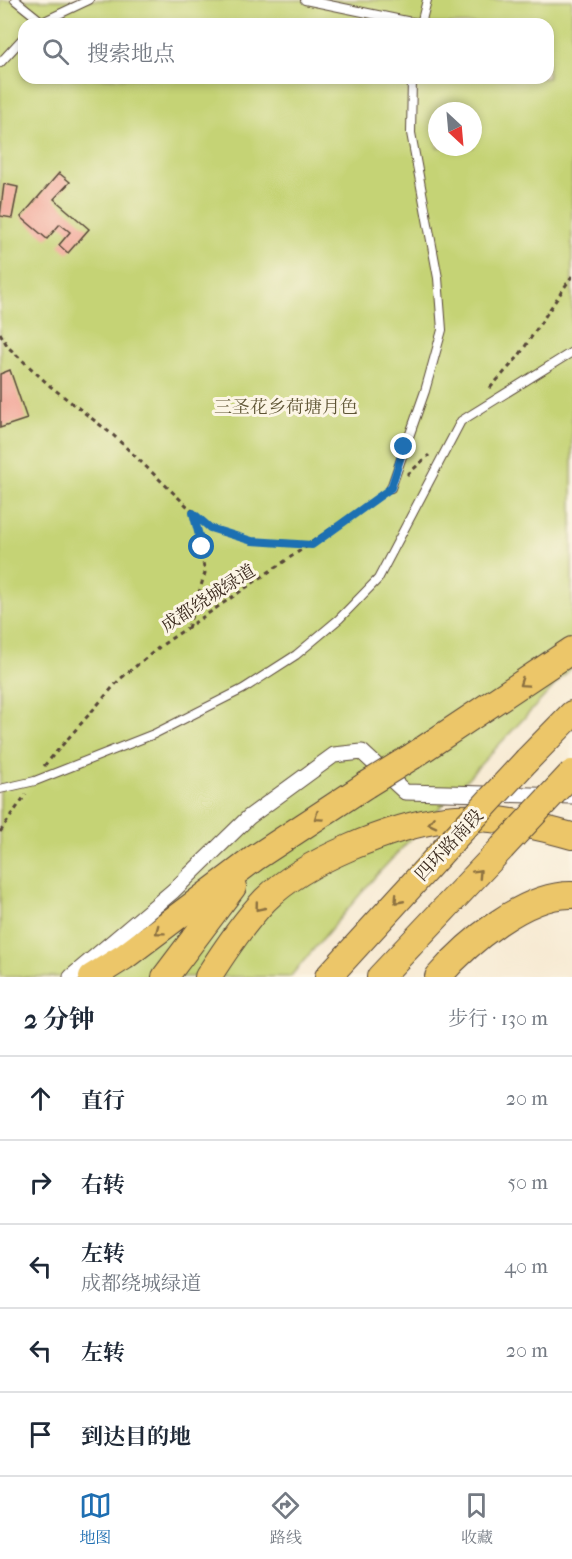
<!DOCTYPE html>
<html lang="zh">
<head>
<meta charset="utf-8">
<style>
	body { margin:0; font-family:"IM FELL French Canon","Noto Serif SC",serif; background:#f2f2f3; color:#1f2937 }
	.compass { position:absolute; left:428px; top:102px; width:54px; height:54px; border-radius:50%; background:#fff; box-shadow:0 3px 9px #0003; rotate:154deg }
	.stop { position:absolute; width:18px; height:18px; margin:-14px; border:4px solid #1f6fb2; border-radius:50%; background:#fff }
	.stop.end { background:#1f6fb2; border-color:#fff; box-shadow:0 2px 6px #0008 }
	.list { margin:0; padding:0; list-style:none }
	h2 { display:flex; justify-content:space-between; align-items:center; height:78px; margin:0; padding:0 24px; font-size:26px }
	h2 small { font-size:20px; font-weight:400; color:#747a83 }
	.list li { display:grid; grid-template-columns:39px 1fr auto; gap:18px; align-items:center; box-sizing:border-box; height:84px; padding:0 24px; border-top:2px solid #e0e1e3 }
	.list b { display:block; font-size:22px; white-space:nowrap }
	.list p { margin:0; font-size:20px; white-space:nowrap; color:#747a83 }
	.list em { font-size:20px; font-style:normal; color:#747a83 }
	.icon { flex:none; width:33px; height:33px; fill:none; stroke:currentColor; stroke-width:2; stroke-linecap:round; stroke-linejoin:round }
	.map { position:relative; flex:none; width:572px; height:977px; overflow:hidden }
	.search { position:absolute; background:#fff; box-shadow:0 3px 9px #0003; left:18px; right:18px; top:18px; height:66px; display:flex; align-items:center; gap:15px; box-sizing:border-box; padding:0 21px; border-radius:18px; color:#747a83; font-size:22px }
	.sheet { height:498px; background:#fff }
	nav { display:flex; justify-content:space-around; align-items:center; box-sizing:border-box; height:84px; border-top:2px solid #e0e1e3; background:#fff; font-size:16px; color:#747a83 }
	nav a { display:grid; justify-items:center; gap:3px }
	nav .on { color:#1f6fb2 }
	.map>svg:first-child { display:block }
	.green { fill:#c5d374; stroke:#807e49; stroke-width:1.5; fill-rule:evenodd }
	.building { fill:#f19f91 }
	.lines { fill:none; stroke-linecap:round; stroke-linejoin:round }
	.service-casing { stroke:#574739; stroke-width:10 }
	.minor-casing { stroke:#574739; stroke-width:17 }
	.motorway-casing { stroke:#574739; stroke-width:28 }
	.path { stroke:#574739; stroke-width:3; stroke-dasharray:4.5 4.5; stroke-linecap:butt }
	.service { stroke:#fff; stroke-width:8 }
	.minor { stroke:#fff; stroke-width:15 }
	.motorway { stroke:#ecc669; stroke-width:26 }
	.motorway-bridge-casing { stroke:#574739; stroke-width:28; stroke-linecap:butt }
	.motorway-bridge { stroke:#ecc669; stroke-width:26 }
	.oneway { stroke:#8b7040 }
	.route { stroke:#1f6fb2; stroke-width:8 }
	.labels { text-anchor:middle; stroke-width:6; stroke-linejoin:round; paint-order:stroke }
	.park-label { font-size:18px; fill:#5e5434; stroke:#fcf5e5 }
	.street-label { font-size:18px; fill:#3b2a1e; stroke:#fcf5e5 }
</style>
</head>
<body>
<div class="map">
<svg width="572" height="977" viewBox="0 0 572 977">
	<rect width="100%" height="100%" fill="#fcf5e5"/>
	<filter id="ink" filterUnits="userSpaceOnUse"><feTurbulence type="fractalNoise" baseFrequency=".0167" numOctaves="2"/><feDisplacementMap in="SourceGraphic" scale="12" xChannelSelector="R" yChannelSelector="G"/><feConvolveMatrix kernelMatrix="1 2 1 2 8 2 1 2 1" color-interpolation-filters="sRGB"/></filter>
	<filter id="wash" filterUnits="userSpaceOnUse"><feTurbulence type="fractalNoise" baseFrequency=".008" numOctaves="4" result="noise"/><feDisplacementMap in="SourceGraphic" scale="24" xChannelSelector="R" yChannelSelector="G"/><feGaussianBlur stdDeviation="1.35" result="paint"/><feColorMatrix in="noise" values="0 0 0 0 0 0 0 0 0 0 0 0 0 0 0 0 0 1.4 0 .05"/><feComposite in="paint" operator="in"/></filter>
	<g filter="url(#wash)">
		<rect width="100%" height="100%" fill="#f7ead3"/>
		<path class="green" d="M0,0H572V667L374,878L290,977H0ZM24,24H548V78H24ZM437,111H473V147H437Z"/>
		<g id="blocks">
			<path class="building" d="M59,173L70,182L54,199L89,229L68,253L59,245L70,232L60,224L47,239L21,217Z
				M4,184L18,187L12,218L0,216Z
				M10,370L27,419L0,428V374Z"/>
		</g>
	</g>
	<g filter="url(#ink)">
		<use href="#blocks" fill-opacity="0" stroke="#574739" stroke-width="1.5"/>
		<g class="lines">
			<g class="service-casing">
				<path id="service" d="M15,0L41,21
					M305,0L421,24
					M38,24L89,0
					M421,24L427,0
					M0,63L24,37
					M391,488L425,391L442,330L438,278L411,133L412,78
					M0,789L35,781L154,734L243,689L296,655L339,619L378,579L461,421L572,352"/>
			</g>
			<g class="minor-casing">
				<path id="minor" d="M71,977L173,891L249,817L334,755L362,752L405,792L572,796"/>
			</g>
			<g class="motorway-casing">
				<path id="motorway" d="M413,756L572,650
					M527,760L572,714
					M92,977L124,957L255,858L366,785
					M165,977L233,887
					M208,977C225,950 243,923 265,900C304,861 391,826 446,819C488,814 532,825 572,836
					M328,977L452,841
					M380,977L502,848
					M438,977C467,943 525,894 572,895"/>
			</g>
			<path class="path" d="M0,333L8,347L50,386L113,435L210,528L252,541L310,545
				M490,388L518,357L572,276
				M407,475L429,455
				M188,628L205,573L194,515
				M44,766L120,679L162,645L383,494
				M0,832L26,794"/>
			<use href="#service" class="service"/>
			<use href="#minor" class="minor"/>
			<use href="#motorway" class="motorway"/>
			<g class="motorway-bridge-casing">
				<path id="motorway-bridge" d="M366,785L413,756
					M452,841L527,760
					M502,848L572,773"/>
			</g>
			<use href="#motorway-bridge" class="motorway-bridge"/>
		</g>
		<defs><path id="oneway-chevron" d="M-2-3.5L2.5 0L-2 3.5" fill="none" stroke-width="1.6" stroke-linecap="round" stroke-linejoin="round" transform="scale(1.5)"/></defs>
		<g class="oneway">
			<use href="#oneway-chevron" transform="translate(523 683) rotate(146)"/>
			<use href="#oneway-chevron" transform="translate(318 817) rotate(146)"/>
			<use href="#oneway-chevron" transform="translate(432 823) rotate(166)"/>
			<use href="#oneway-chevron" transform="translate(478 873) rotate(-47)"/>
			<use href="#oneway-chevron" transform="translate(398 900) rotate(132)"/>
			<use href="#oneway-chevron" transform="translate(259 907) rotate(129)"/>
			<use href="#oneway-chevron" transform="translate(159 931) rotate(143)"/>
		</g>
	</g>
	<g class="lines" filter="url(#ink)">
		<path class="route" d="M202,547L193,513L210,528L252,541L312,545L391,488L404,447"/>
	</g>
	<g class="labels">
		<g class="park-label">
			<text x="286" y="413">三圣花乡荷塘月色</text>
		</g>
		<g class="street-label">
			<text transform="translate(208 598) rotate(-33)" y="6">成都绕城绿道</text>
			<text transform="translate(449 845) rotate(-47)" y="6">四环路南段</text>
		</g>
	</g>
</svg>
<svg class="compass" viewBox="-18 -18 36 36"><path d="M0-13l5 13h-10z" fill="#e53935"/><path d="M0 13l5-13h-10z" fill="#747a83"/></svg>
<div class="stop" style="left:202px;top:547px"></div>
<div class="stop end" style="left:404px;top:447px"></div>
<div class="search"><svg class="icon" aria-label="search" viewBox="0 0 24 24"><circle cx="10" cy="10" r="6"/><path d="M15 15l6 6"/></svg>搜索地点</div>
</div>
<section class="sheet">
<h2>2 分钟<small>步行 · 130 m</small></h2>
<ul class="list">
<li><svg class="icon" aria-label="ahead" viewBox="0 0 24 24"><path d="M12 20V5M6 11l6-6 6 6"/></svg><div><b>直行</b></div><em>20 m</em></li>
<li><svg class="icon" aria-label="right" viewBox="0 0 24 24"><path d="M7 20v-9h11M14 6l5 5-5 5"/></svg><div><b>右转</b></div><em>50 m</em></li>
<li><svg class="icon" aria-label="left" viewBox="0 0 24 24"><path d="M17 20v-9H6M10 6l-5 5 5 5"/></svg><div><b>左转</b><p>成都绕城绿道</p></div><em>40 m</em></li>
<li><svg class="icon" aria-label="left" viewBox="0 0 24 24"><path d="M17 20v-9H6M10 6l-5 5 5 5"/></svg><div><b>左转</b></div><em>20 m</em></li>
<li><svg class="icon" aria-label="arrive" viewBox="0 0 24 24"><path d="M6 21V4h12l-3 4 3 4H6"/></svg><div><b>到达目的地</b></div></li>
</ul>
</section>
<nav>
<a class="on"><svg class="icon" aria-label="map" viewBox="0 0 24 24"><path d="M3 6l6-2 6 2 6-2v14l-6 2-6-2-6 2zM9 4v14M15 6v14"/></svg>地图</a>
<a><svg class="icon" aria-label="directions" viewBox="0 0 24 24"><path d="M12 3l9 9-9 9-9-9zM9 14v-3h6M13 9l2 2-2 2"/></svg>路线</a>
<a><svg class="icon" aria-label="saved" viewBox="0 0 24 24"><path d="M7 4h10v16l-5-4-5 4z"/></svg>收藏</a>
</nav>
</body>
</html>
